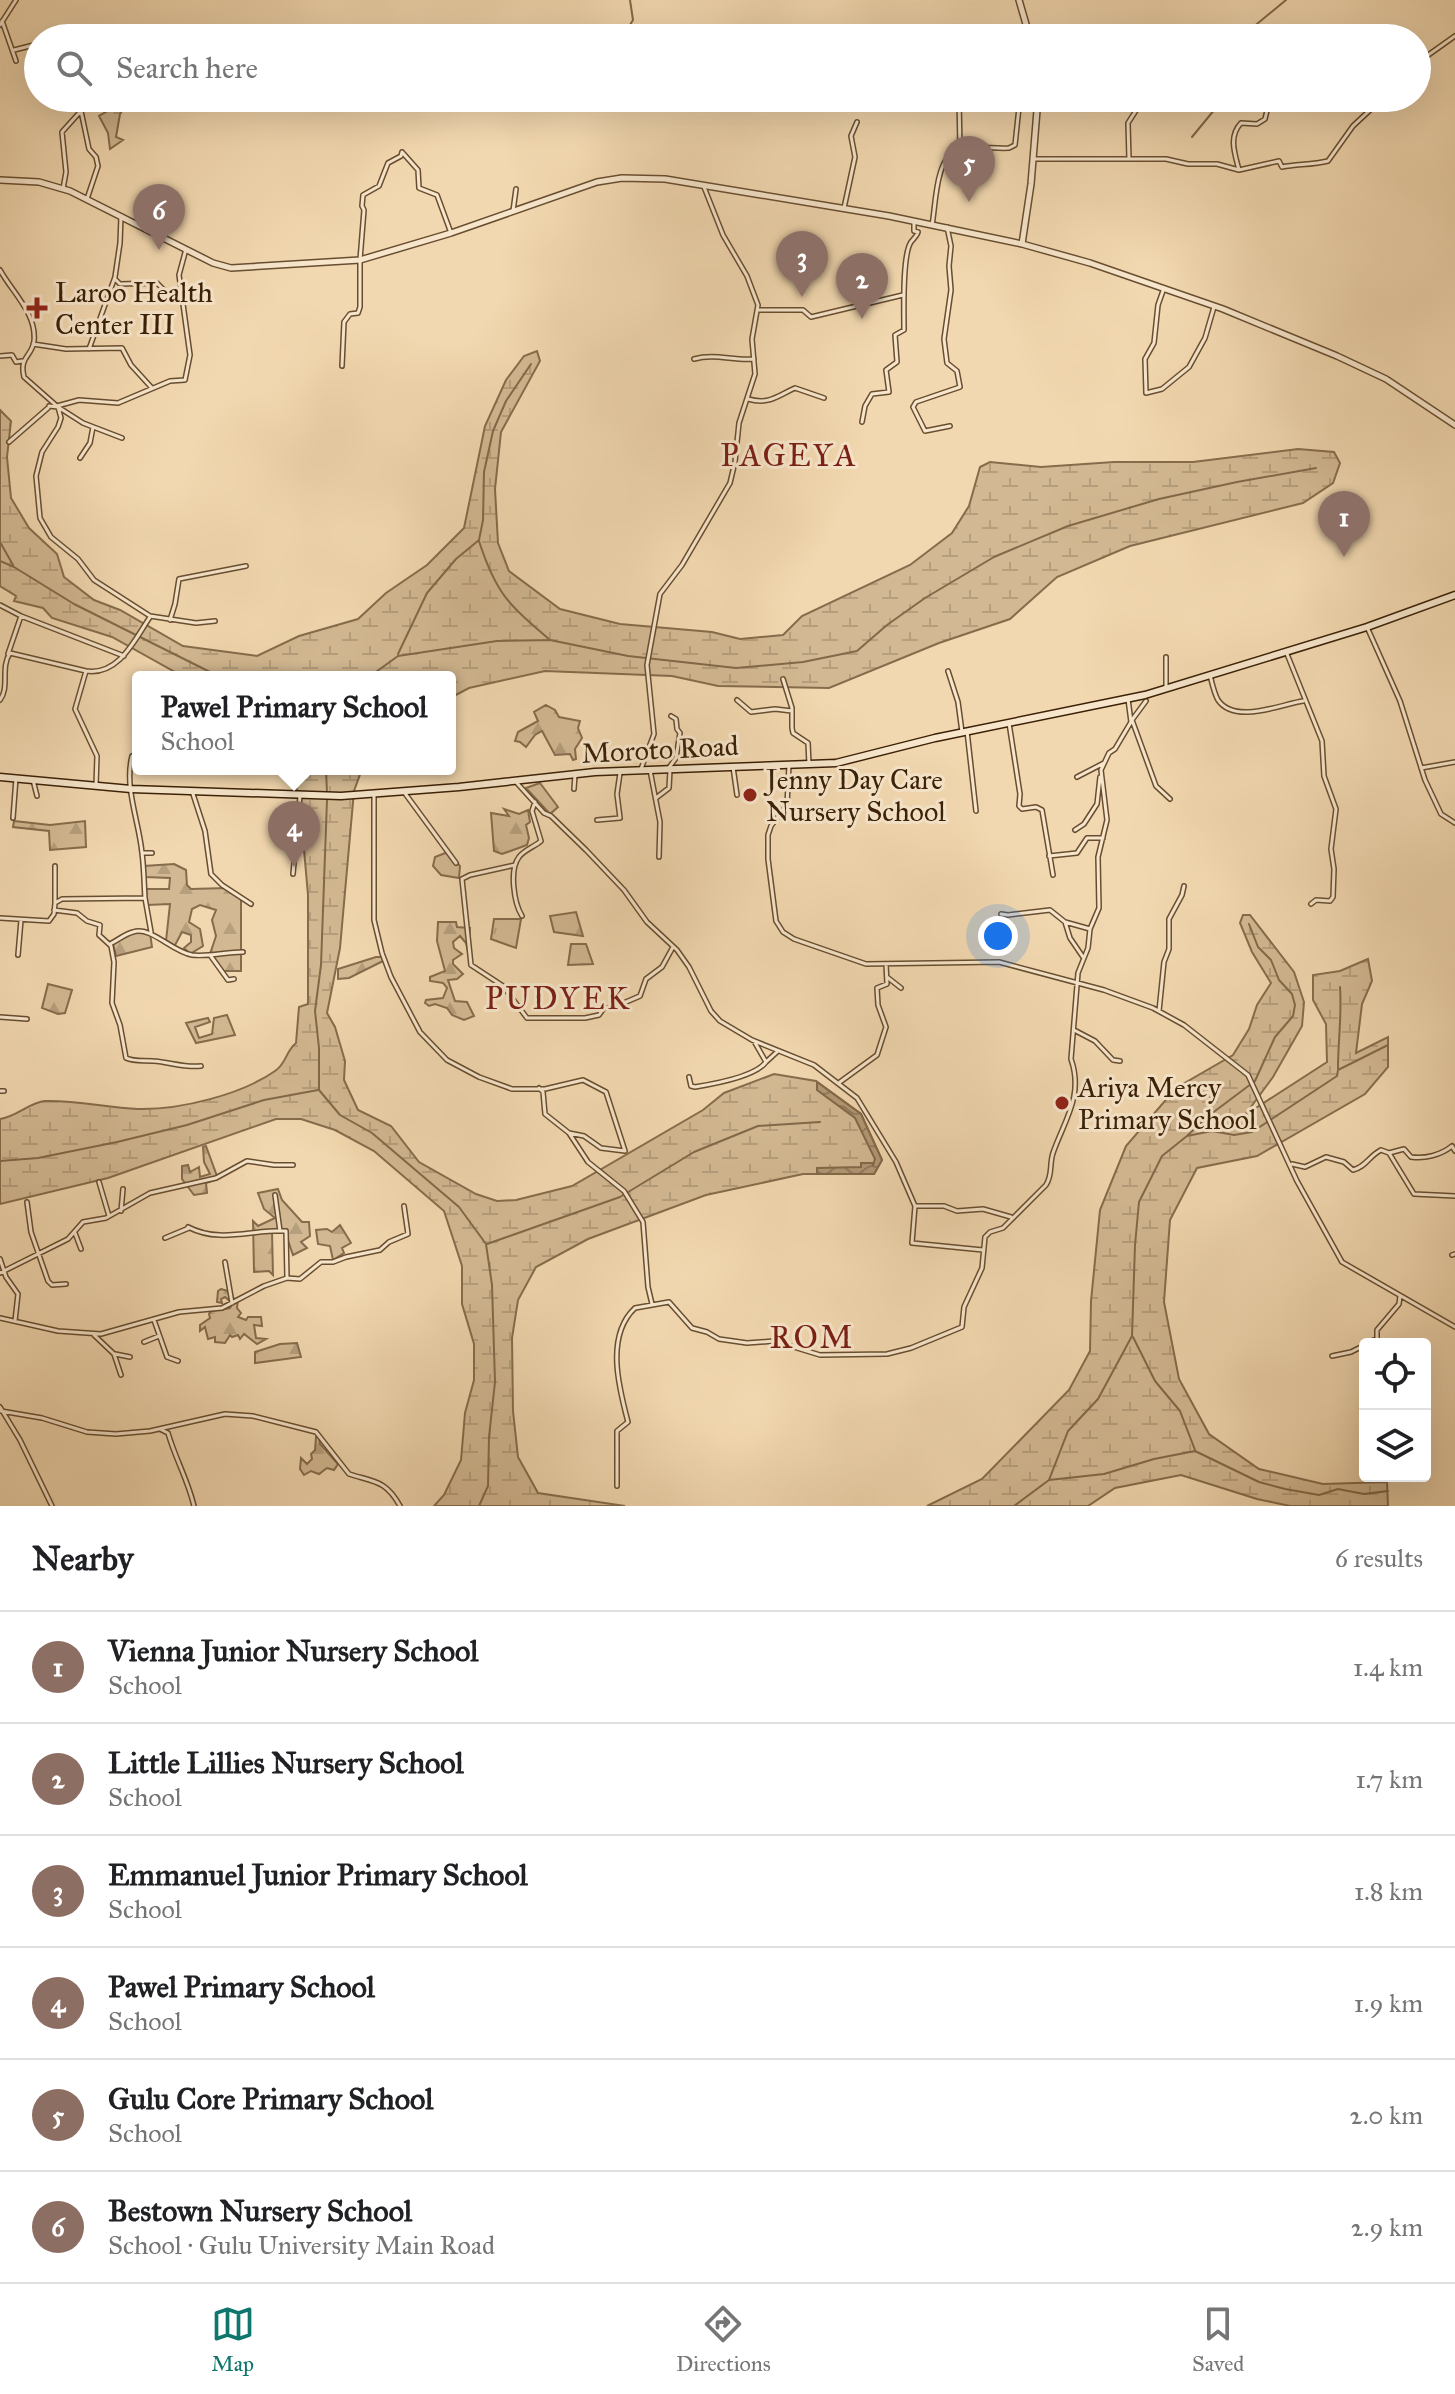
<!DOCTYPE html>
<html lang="en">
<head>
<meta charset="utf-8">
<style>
	body { margin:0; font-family:"IM FELL Great Primer",serif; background:#f6f6f6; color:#202124 }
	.controls { position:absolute; right:24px; bottom:24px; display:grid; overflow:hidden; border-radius:8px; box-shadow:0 8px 32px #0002 }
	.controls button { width:72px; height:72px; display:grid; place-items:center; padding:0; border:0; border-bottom:2px solid #e0e0e0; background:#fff; color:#202124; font:40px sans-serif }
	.you { position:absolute; left:998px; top:936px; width:28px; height:28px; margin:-20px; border:6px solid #fff; border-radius:50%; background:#1a73e8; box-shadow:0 0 0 12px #1a73e833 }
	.badge { display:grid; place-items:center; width:52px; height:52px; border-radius:50%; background:#0f766e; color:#fff; font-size:26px; font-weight:700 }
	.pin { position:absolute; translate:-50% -66px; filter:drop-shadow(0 2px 4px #0008) }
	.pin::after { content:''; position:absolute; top:42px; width:28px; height:24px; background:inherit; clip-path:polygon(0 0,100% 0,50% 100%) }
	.popup { position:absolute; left:132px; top:671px; width:324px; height:104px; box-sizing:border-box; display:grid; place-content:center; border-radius:8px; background:#fff; filter:drop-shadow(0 2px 6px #0005); font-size:26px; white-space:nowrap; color:#757577 }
	.popup b { font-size:30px; color:#202124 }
	.popup::after { content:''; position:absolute; left:50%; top:100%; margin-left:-16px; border:16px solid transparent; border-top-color:#fff }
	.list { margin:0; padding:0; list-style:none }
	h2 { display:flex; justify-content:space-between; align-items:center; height:104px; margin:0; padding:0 32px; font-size:34px }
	h2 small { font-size:26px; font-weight:400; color:#757577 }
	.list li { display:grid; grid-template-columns:52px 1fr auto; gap:24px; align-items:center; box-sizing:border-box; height:112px; padding:0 32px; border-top:2px solid #e0e0e0 }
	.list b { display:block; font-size:30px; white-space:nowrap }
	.list p { margin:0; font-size:26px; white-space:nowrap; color:#757577 }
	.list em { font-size:26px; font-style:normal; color:#757577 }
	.icon { flex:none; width:44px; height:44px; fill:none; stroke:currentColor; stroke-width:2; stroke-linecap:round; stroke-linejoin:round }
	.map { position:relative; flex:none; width:1455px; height:1506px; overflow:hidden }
	.search { position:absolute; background:#fff; box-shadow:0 8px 32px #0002; left:24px; right:24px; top:24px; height:88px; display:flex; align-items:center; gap:20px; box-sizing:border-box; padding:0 28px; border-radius:44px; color:#757577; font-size:30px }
	.sheet { height:776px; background:#fff }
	nav { display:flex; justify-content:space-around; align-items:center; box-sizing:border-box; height:112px; border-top:2px solid #e0e0e0; background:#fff; font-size:22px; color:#757577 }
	nav a { display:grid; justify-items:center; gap:4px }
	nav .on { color:#0f766e }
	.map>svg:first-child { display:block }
	.grass { fill:url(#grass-tufts); stroke:#866c4c; stroke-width:2 }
	.forest { fill:url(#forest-firs); stroke:#866c4c; stroke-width:2 }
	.wetland { fill:url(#wetland-marsh); stroke:#866c4c; stroke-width:2 }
	.water { fill:url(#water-waves); stroke:#836949; stroke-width:2 }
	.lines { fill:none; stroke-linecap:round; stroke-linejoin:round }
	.stream { stroke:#836949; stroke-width:2 }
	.minor-casing { stroke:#684e30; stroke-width:6 }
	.tertiary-casing { stroke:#684e30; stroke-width:8 }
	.secondary-casing { stroke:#3a2006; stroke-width:9 }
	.minor { stroke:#f7e6cc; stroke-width:3 }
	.tertiary { stroke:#f7e6cc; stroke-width:5 }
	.secondary { stroke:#f7e6cc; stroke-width:6 }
	.poi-dot { fill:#8f2418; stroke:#f7e6cc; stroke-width:3 }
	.labels { text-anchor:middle; stroke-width:6; stroke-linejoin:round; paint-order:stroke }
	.poi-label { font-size:28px; fill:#3a2006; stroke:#f7e6cc; text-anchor:start }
	.street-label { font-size:28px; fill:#3a2006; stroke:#f7e6cc }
	.quarter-label { font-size:32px; letter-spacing:2px; fill:#7a1f14; stroke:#f7e6cc }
</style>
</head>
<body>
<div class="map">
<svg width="1455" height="1506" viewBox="0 0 1455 1506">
	<defs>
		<pattern id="grass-tufts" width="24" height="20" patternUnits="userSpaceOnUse" patternTransform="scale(2)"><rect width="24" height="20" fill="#d3b993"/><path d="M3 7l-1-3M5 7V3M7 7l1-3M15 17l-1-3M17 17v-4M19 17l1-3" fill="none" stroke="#b69f7d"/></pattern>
		<pattern id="forest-firs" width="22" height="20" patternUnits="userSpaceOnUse" patternTransform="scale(2)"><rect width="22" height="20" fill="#d3b993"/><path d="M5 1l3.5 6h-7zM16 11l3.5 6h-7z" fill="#b69f7d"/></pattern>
		<pattern id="wetland-marsh" width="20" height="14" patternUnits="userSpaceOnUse" patternTransform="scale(2)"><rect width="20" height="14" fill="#d3b993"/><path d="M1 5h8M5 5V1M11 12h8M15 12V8" fill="none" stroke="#b69f7d"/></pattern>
		<pattern id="water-waves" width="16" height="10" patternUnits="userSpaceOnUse" patternTransform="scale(2)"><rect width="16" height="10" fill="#b39976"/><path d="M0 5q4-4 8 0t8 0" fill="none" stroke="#937c5f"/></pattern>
	</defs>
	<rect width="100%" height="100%" fill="#f2d8b0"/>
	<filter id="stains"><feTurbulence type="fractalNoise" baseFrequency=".0025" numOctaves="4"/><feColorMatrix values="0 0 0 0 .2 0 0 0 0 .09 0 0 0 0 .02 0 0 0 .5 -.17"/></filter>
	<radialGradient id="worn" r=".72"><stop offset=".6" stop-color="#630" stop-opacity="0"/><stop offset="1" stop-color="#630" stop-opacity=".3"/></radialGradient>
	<path class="grass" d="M494,919H521L516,948L491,939Z"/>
	<path class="forest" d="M118,105L124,108L120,114L116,137L123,140L110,149L108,133L99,116Z
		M546,705L555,710L559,717L580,721L578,728L582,738L575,749L576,759L573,760L570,754L555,755L542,731L535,735L526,747L520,742L515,741L518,732L538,721L534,712Z
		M540,783L558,807L550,814L526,788Z
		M504,809L519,814L528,810L530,822L526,825L529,838L527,845L502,854L494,851L491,813L509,816Z
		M14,821L50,825L85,821L86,847L50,850L49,831L13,827Z
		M448,852L460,866L459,878L441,875L433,866L435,857Z
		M174,864L186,870L187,885L191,889L227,888L241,896V971H222L210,954L216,936L212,920L216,910L200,905L192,909L189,922L200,929L203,946L190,954L184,948L191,942V935L182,932L174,947L166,941L170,904L147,905L145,889H169L170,878L145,877L144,866Z
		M576,912L583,936L554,932L550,916Z
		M438,922H456L457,927L470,928L468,951L466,943L460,936L453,942L454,948L462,954L453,960V964L463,974L457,979L448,980L455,1001L467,1002L474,1016L464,1020L452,1015L447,1008L435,1004L429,1006L425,1003L426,1000L443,998L447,988L443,983L430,981V977L445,971L437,941Z
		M137,931L150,933L152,947L116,956L113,944L119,938Z
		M571,944H586L593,964L568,965Z
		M376,957H383L385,960L349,978L338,979V969Z
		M48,984L72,990L65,1013L58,1014L42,1008Z
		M227,1015L235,1035L196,1043L186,1023L208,1018L210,1022L195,1027L199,1038L212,1034L214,1018Z
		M206,1146L218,1179L206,1183L207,1193L194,1195L182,1179V1166L188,1165L190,1172L199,1167L200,1177L210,1174L204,1162L203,1147Z
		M278,1189L282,1200L302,1222H309L310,1236L301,1242L307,1248L293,1255L284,1229L272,1232L273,1275L269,1271L254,1272L253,1221L258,1226L275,1218L264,1209L258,1193Z
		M340,1225L351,1243L342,1248L344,1253L333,1260L330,1246L318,1244L316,1230L327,1229L332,1232Z
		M221,1289L228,1291L232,1298L238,1300L237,1308L241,1313L238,1317L246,1320L248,1317H261L262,1326L254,1325L256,1338L266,1339L257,1344L244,1334L240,1339L238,1335L232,1337L230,1335L225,1343L215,1342V1337L208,1339L205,1327L200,1331V1325L210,1318L209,1314L211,1311L230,1308L232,1303L225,1297L221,1299L222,1303L217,1302L218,1291Z
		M297,1343L301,1357L255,1363V1352L280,1344Z
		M316,1437H319L320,1444L338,1464L334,1470L327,1468L319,1474L311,1471L304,1475L300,1469L301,1458L307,1464L312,1459L311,1454L315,1450Z"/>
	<path class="wetland" d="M537,351L540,361L501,432L495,489L498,543L509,571L560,609L620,624L712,632L740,639L783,635L802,616L910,565L952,533L969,506L980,467L990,462L1041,467L1114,462H1193L1298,449L1334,452L1340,463L1333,483L1303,503L1130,546L1057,577L1010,619L939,643L829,688L718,686L672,676L545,671L469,688L450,698V677H184L112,637L52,618L43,608L14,601L16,596L0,586V410L11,421L7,457L11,498L29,528L57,554L64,577L94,600L120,610L183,646L257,656L299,636L358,619L386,593L427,565L464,528L485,426L506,380L524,356Z
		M286,769H362L354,791L340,948L327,1013L335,1027L345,1061L344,1080L358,1110L391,1126L419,1162L476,1194L497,1201L516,1200L572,1186L703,1110L724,1093L774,1074L816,1081L861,1114L882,1160L874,1174H803L706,1195L588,1239L536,1267L518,1300L512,1338L513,1411L518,1457L538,1493L625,1506H434L444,1495L461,1460L465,1413L474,1380V1344L462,1304V1266L444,1211L374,1151L335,1130L301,1119H276L108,1178L0,1204V1119C16,1117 30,1102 45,1101C77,1100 107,1108 138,1109C179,1110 241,1095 275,1071C287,1063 285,1052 296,1043L299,1007L308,1004V895L299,793Z
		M1243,915H1250L1294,972L1304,1002L1302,1026L1273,1077L1245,1115L1327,1062L1326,1024L1313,1000V975L1340,971L1368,959L1372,981L1362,1004L1356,1053L1388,1037V1067L1365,1094L1257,1156L1197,1168L1170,1220L1164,1302L1179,1379L1209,1434L1259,1469L1323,1484L1387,1482L1388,1506H1290L1257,1499L1181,1475L1115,1488L1088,1506H927L982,1479L1069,1390L1090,1351L1091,1301L1100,1210L1126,1146L1176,1088L1233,1055L1249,1029L1257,1005L1271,983L1252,952L1240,923Z"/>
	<path class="water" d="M817,1082L861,1114L882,1160L874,1174H817V1168L861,1167V1163H872L873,1165L875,1159L855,1118L817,1090Z"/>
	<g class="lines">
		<path class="stream" d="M615,38L625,33L633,20L630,0
			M1245,38L1246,33L1286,0
			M1192,137L1224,98
			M479,541C496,594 509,605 550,640
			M0,542L13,565
			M0,561L14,567L74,604L220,677
			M398,654L427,593L456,559L479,540L483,520L484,472L493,431L506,401L531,364
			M369,677L398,656L497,641L550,640L628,656L736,668L803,662L857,651L887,625L925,598L994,557L1068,526L1159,499L1237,482L1316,468
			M326,769L327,793
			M327,800L321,965L315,1011L319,1048V1090L340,1115L372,1133L459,1207L486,1244L492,1285L495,1382L489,1437L488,1486L479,1506
			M1338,1069C1338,1041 1342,1015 1340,987
			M1187,1136L1207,1117L1255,1081L1275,1037L1293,1016L1295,1005L1292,994L1279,980L1271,960L1258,947L1249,924
			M0,1161L38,1158L117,1142L187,1125L264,1100L318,1090
			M487,1244L620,1197L694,1152L758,1126L820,1122
			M1133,1337L1155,1381L1180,1411L1195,1450
			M1049,1480L1068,1431L1098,1399L1132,1336L1135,1245L1139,1202L1162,1156L1187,1136L1212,1131L1234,1135L1252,1132L1337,1076L1338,1070L1388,1045
			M1014,1506L1049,1480L1104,1474L1154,1459L1195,1451L1259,1482L1285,1489L1319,1495L1338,1489L1364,1494L1388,1491"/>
		<g class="minor-casing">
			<path id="minor" d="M2,21L16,61
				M0,25L16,0
				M14,50L38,44
				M1417,63L1455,36
				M959,98L960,149
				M1121,98L1137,109L1128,123L1129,159
				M1270,98L1265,119L1257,124L1241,123C1228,137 1235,154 1239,170L1279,161L1282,167C1297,164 1312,165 1328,161L1353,126L1383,98
				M1034,159H1166L1188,164H1217L1239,170
				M63,189L66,172L62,132L80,112
				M87,199L98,166L96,157L89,149L81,111L89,98
				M844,208L855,157L851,136L857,122
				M513,211L516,189
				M932,225C936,205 935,157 958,150C973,145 993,149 1009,148L1015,145L1020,98
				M947,227L951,246L949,266L951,290L944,339L947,363L957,371L960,387L916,402L913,407L925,431L950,426
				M0,270C12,292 37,314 34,341C32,357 19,356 24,377L58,407L61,418L58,427L42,452L36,476L40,518L51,537L78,559L94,580L150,616L196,623L215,621
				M115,279L120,284L157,283L166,292V299
				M1164,288L1158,305L1154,343L1145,359L1146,393L1162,389L1189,367L1205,338L1214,307
				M758,310H803L811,317L903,295
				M33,344L66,349L122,348L131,365L151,387
				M89,349L115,277L120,243L121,216
				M0,356L12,355L16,362L22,361
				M694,359C715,353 733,361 754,359
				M342,366L344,322L350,314L358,313L360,307V260L364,210L362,206L363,195L379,186L388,163L401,156L402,152L418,170L419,188L437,195L451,233
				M748,399C769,405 777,396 795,388L824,398
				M49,406L58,407L83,423L122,438
				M57,406L79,400L118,403L170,381L185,380L190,355L179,275L186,249
				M862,422L865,406L872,394L889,392L886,370L897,362L895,335L904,330C904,312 902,255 911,242C913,239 917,236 918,232L914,231V222
				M9,442L48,408
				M80,458L90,443L93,427
				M0,605L21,616L8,654
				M21,616L124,656
				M170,620L175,604L179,579L246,566
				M1367,627L1400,701L1425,780L1441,814L1455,823
				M1287,654L1322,741L1324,776L1336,809L1331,849L1334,869L1333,897L1330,901L1316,900L1311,904
				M948,671L958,702L962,732
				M1210,675C1212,683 1214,693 1218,700C1235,725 1282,704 1303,701
				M783,679L792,708V728L793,733L808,743L809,764
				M1166,688V657
				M0,700C10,687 0,668 10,653L86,671
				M737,700L751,712L775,709L792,711
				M1146,701L1132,720L1156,786L1170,799
				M1009,723L1020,794L1019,806L1022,809L1036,807L1042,810L1053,875
				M967,731L976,811
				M789,765L787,805L771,826L768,835V859L776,921L783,932L794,939L866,964L999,962L1104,990L1153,1008L1184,1025L1248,1075L1297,1181L1342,1262L1455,1327
				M733,767L737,795
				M1421,768L1455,762
				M641,769L654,734L647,665L660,594L682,565L730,483L735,462L739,423L755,374L752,339L758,305L747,276L723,235L704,187
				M668,769L676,758L680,733L677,729L676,719L671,716
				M650,770L660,822L659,857
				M1077,777L1104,763
				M33,780L37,796
				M516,782L544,813L551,816L586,850L624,890L647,922L677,950L689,967L711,1011L720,1021L752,1040L814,1065L857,1098L896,1162L915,1206L912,1243L983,1250
				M96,786L97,756L75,709L86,671C119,676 135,639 150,617
				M574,789L575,775
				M192,791L205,831L211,874L222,885L251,904
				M404,792L456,863
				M374,794V920L382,953L391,977L420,1032L447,1060L479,1077L512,1089H545L583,1080L606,1092L625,1151L601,1148L584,1136L569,1133
				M656,798L669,788L670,770
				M13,818L16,778
				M597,820L620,818L617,794L620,773
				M1075,830L1084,824L1097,804L1100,777
				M142,853H152
				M1049,856L1077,853L1087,838H1103
				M515,865L470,875L462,879L471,965L503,986L527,1018H585L599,1015L604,1008H612L640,996L646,979L662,967L673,947
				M293,874L300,796
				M145,898L151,932
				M55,903V866
				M54,910L77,913L87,921L100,925L99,935L111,946L114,962L112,1003L120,1025L126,1058C135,1062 143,1060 153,1061C170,1062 184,1068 201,1066
				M1001,914L1008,915L1050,910L1065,922L1090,929
				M522,916C514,903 509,870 519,857C524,850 534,847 541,841L532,811L535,802
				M0,918L49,921L54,914L55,903L62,899L145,898C144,883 144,868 142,853C139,821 124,788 132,756L138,753
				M1065,922L1070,938L1083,957
				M110,944C118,940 125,934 133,932C151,926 171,951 192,955C208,957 226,952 243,952
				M18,955L21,920
				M210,955L228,980L234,979
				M887,977L901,988
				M1159,1011L1164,962L1169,949V919L1182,895L1184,886
				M0,1017L27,1019
				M1074,1030L1095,1041L1113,1060L1120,1061
				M766,1062L778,1051
				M689,1077L691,1086L695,1087C714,1084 755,1077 766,1062L754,1041
				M840,1082L877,1055L886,1027L878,1005L877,988L887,984L886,964
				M539,1088L543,1092L545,1114L569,1133L588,1162L624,1191L643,1222L648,1287L652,1304
				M0,1091H4
				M1389,1153L1414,1194L1455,1196
				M1292,1164L1305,1167L1326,1157L1344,1162L1353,1170C1366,1167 1369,1156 1381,1150L1389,1153L1404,1149L1411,1157C1425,1159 1441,1155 1452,1146L1455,1151
				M99,1182L109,1216
				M275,1195L280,1231
				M27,1202L31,1232L48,1281L52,1285L66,1284
				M915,1206H944L957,1211L983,1209L1011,1217
				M121,1211L123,1189
				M188,1227C221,1244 252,1229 286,1231L287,1278
				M75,1233L81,1249
				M165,1238L189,1228
				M1452,1255L1455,1254
				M0,1259L6,1277L18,1294L15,1321
				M225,1262L232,1303
				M0,1273L68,1239L83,1222L106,1218L150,1193L216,1178L247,1161L274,1165H293
				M0,1318L58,1331L101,1334L179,1312L222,1308L264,1286L287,1278L300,1279L321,1262H333L346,1257L380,1250L389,1242L408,1234L404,1206
				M154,1320L167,1357L178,1361
				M94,1335L114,1354L121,1375
				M144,1342L159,1336
				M1367,1344L1377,1338V1330L1399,1304L1400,1296
				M115,1354L130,1357
				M1332,1356L1351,1352L1365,1345
				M0,1407L20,1440L52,1506
				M1,1411L42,1418L87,1432L116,1434L150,1431L225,1414L253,1416L316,1432L349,1474C374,1482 386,1480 400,1506
				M160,1429L168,1433C175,1458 188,1480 194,1506
				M617,1486V1431L628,1422C619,1388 605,1336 635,1308L669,1302L692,1328L707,1332L719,1339L747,1343L774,1341L820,1355L887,1354L911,1348L962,1327L964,1307L982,1268L985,1237L990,1232L1003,1228L1046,1185C1053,1174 1049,1165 1053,1153C1064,1121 1084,1096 1071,1059L1078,973L1088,948L1090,929L1099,908L1098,857L1107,820L1101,770L1109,753L1115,749L1131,722L1128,699"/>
		</g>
		<g class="tertiary-casing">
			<path id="tertiary" d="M1019,0L1030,38
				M0,180L39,182L70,191L213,263L231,268L360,260L451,233L597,182L622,178L665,179L889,216L1022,244L1090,263L1223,309L1337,356L1386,379L1455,425
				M1022,244L1031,184L1038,98"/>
		</g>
		<g class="secondary-casing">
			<path id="secondary" d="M0,777L131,789L341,796L459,787L595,772L836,763L935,738L1145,695L1367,627L1455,595"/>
		</g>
		<use href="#minor" class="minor"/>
		<use href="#tertiary" class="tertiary"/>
		<use href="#secondary" class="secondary"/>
	</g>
	<g class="poi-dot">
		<path d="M33 296h8v8h8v8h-8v8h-8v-8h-8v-8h8z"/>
		<circle cx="750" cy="795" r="8"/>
		<circle cx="1062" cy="1103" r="8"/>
	</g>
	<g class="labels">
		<g class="poi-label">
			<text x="55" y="302">Laroo Health<tspan x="55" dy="32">Center III</tspan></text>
			<text x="766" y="789">Jenny Day Care<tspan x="766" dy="32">Nursery School</tspan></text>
			<text x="1078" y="1097">Ariya Mercy<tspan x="1078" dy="32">Primary School</tspan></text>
		</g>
		<g class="street-label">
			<text transform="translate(660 749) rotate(-3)" y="10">Moroto Road</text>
		</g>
		<g class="quarter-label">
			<text x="789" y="466">PAGEYA</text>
			<text x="558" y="1009">PUDYEK</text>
			<text x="812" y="1348">ROM</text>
		</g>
	</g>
	<rect width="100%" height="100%" filter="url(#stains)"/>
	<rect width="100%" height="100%" fill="url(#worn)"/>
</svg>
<div class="controls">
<button><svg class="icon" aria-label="locate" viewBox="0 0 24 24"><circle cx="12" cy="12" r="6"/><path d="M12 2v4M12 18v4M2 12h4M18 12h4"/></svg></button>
<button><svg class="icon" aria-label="layers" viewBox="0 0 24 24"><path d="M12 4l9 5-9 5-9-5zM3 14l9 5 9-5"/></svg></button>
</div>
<div class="you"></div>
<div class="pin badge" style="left:1344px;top:557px;background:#8d6e63">1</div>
<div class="pin badge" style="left:862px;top:319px;background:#8d6e63">2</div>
<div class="pin badge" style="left:802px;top:297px;background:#8d6e63">3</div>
<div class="pin badge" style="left:294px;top:867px;background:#8d6e63">4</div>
<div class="popup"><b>Pawel Primary School</b>School</div>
<div class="pin badge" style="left:969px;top:202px;background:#8d6e63">5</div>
<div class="pin badge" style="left:159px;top:250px;background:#8d6e63">6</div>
<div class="search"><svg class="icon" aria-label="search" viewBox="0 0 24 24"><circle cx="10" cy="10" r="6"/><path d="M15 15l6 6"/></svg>Search here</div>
</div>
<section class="sheet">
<h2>Nearby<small>6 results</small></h2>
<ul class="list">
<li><span class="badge" style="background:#8d6e63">1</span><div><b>Vienna Junior Nursery School</b><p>School</p></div><em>1.4 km</em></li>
<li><span class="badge" style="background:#8d6e63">2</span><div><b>Little Lillies Nursery School</b><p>School</p></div><em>1.7 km</em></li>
<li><span class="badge" style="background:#8d6e63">3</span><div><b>Emmanuel Junior Primary School</b><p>School</p></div><em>1.8 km</em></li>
<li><span class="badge" style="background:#8d6e63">4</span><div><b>Pawel Primary School</b><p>School</p></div><em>1.9 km</em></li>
<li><span class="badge" style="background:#8d6e63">5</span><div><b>Gulu Core Primary School</b><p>School</p></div><em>2.0 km</em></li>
<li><span class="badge" style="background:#8d6e63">6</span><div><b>Bestown Nursery School</b><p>School · Gulu University Main Road</p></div><em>2.9 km</em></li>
</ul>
</section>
<nav>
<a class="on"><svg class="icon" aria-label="map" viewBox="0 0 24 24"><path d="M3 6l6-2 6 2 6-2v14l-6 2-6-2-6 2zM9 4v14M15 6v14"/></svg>Map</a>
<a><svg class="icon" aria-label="directions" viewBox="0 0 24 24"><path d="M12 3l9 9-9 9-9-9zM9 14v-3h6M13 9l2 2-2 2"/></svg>Directions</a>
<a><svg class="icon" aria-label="saved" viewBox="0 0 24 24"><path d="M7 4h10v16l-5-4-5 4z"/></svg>Saved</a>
</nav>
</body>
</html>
